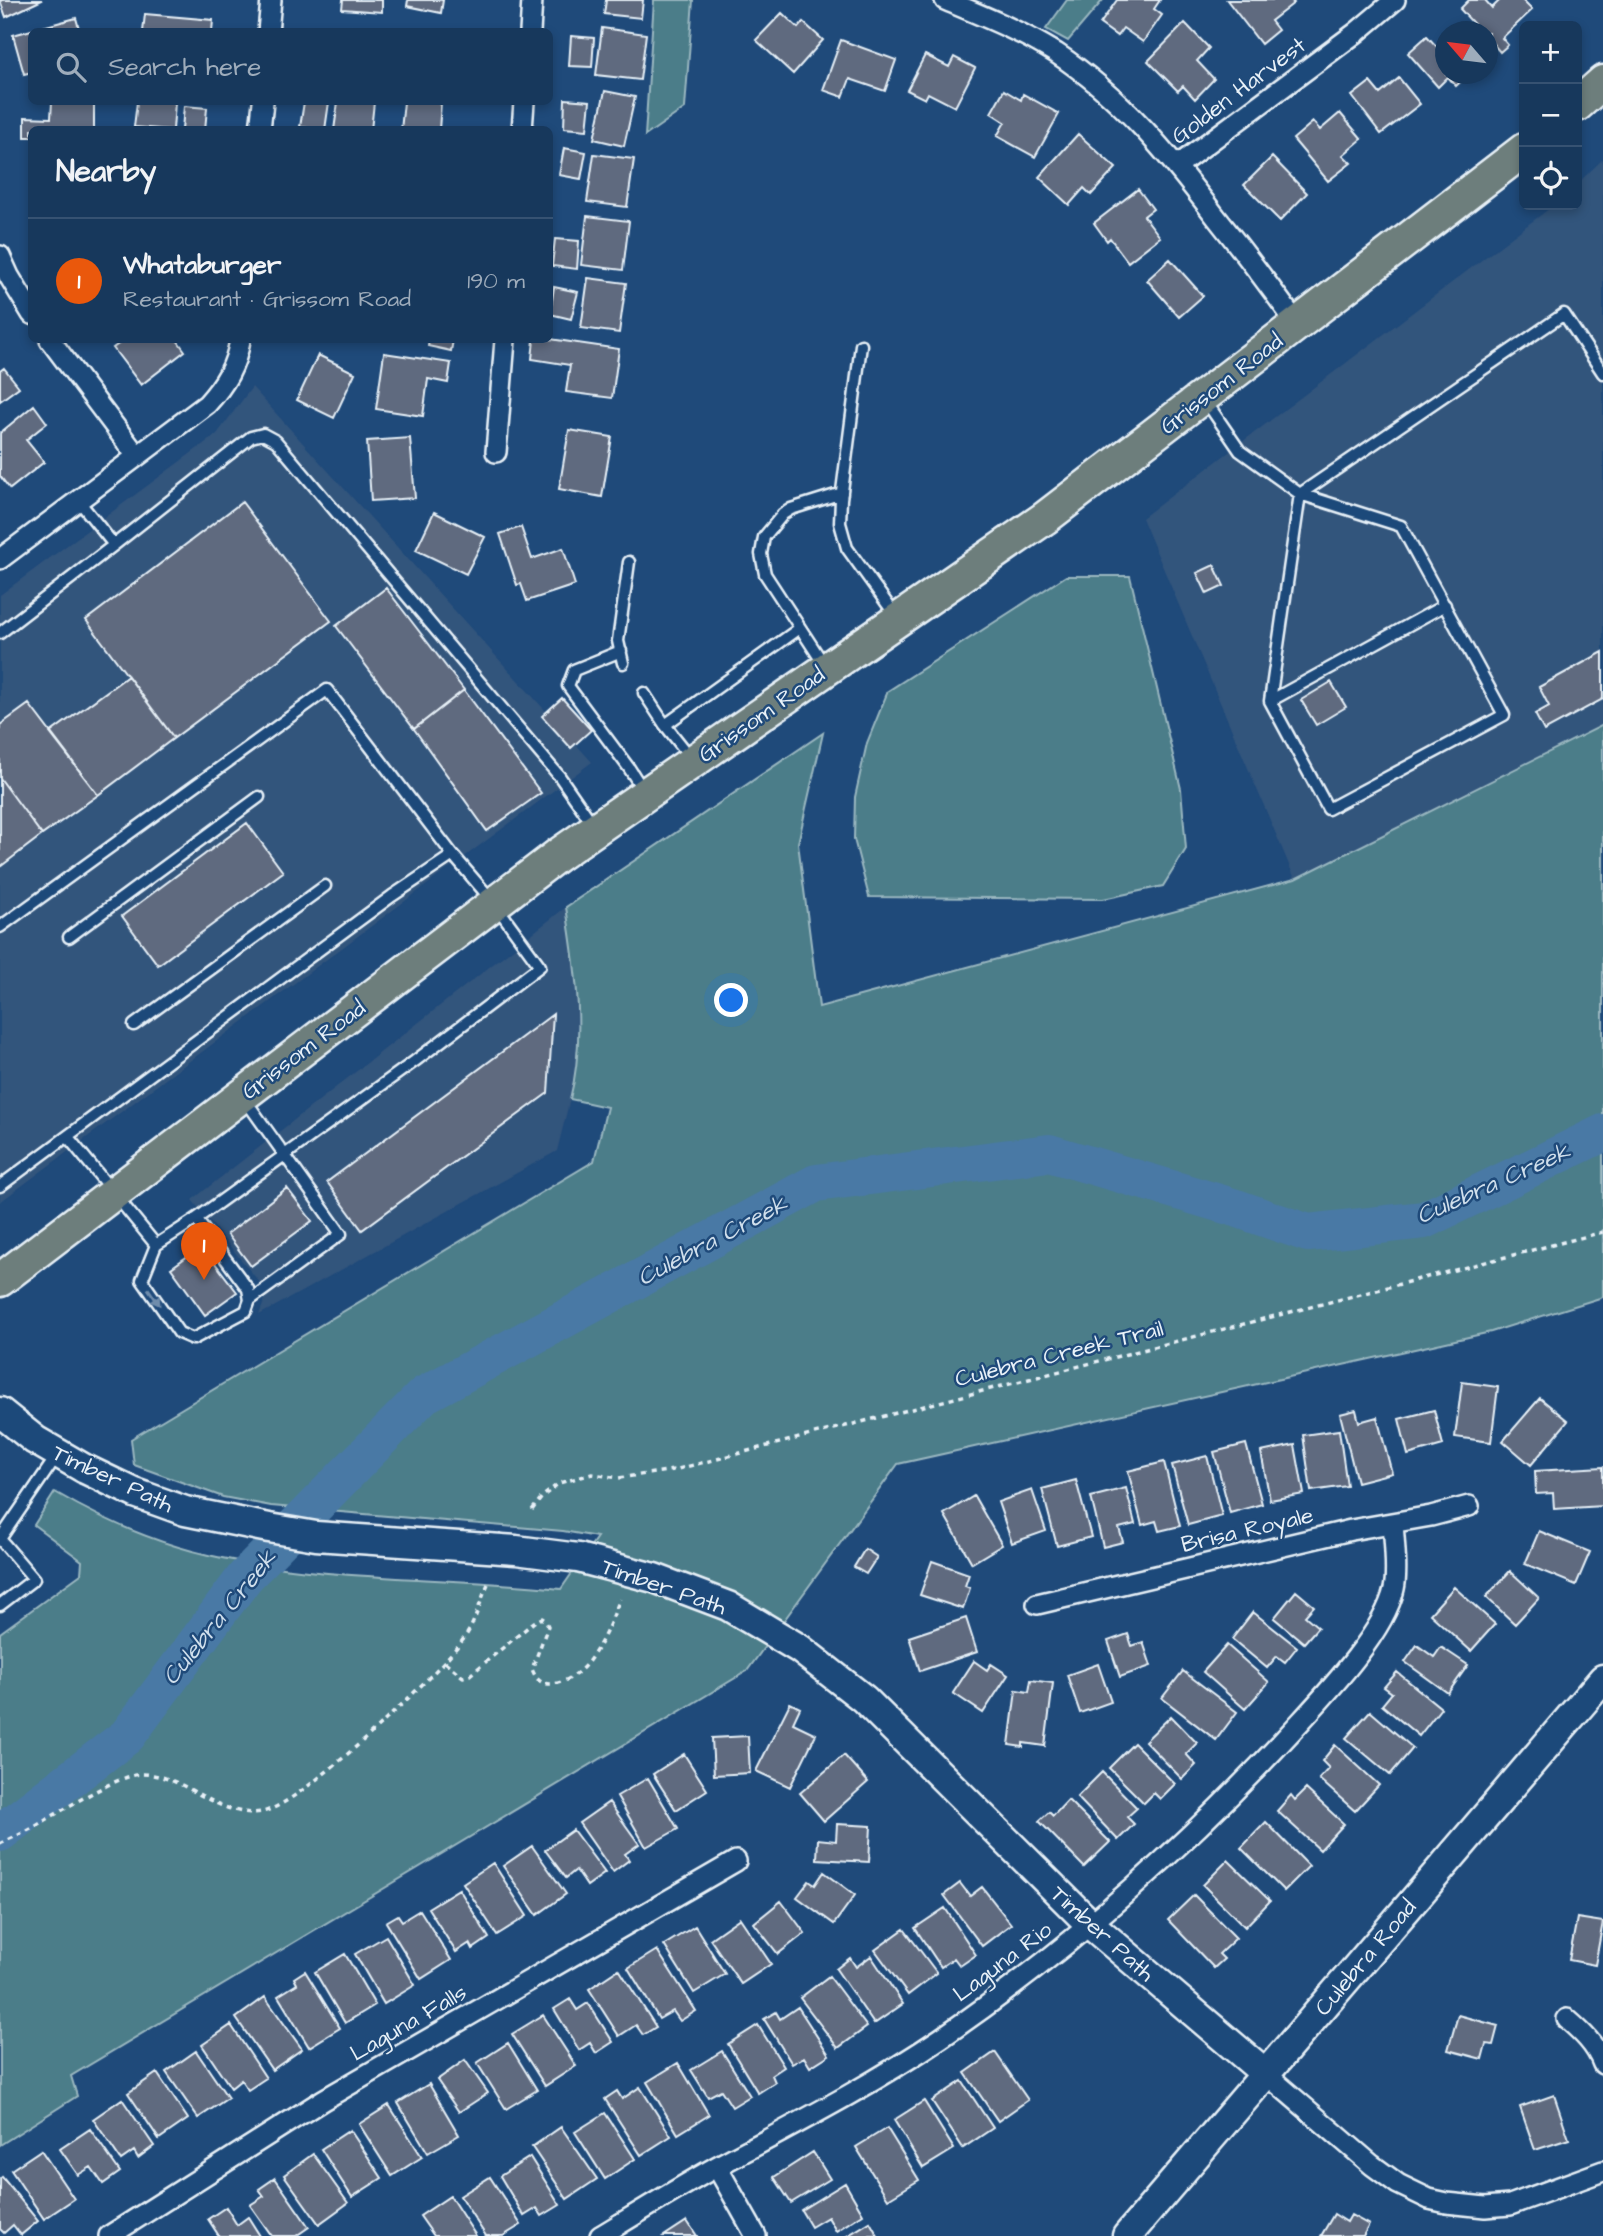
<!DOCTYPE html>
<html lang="en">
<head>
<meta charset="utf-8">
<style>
	body { margin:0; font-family:"Architects Daughter",sans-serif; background:#244365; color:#f1f3f6 }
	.controls { position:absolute; right:21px; top:21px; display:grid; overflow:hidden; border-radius:10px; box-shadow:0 4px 10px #0003 }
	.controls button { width:63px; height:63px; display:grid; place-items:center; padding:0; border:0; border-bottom:2px solid #365272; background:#17385c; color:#f1f3f6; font:35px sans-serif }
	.compass { position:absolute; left:1435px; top:21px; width:63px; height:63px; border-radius:50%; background:#17385c; box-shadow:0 4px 10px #0003; rotate:298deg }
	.you { position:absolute; left:732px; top:1001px; width:24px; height:24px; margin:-18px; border:5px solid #fff; border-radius:50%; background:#1a73e8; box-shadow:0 0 0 10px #1a73e833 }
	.badge { display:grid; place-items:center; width:46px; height:46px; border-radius:50%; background:#ea580c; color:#fff; font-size:23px; font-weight:700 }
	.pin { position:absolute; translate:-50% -58px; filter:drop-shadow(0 2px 4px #0008) }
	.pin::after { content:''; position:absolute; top:37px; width:24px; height:21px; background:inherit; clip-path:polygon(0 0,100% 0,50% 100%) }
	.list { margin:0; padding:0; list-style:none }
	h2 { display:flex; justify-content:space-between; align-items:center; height:91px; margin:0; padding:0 28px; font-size:30px }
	h2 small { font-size:23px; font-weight:400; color:#9eacbb }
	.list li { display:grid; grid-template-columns:46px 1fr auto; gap:21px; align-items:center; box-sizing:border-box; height:126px; padding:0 28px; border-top:2px solid #365272 }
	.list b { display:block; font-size:26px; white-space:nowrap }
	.list p { margin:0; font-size:23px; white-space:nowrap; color:#9eacbb }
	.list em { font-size:23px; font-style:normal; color:#9eacbb }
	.icon { flex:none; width:38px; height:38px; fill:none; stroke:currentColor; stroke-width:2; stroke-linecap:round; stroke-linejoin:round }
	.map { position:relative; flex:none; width:1603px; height:2236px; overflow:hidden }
	.search { position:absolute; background:#17385c; box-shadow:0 4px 10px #0003; left:28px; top:28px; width:525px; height:77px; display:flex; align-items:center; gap:18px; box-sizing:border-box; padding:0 24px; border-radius:10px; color:#9eacbb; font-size:26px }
	.panel { position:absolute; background:#17385c; box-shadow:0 4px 10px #0003; left:28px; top:126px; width:525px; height:217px; border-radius:10px }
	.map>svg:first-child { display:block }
	.built { fill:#32547c }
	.green { fill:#4b7d89; stroke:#9ab7c0; stroke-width:2 }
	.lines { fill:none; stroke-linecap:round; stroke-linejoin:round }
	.river { stroke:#4979a5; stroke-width:38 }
	.building { fill:#5f6a7f; stroke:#e8f1f8; stroke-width:2 }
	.lane-casing { stroke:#e8f1f8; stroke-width:15 }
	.street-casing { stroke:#e8f1f8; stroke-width:24 }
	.secondary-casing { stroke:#e8f1f8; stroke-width:33 }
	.primary-casing { stroke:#e8f1f8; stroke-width:37 }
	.path { stroke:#e8f1f8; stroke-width:3.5; stroke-dasharray:5 5; stroke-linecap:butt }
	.lane { stroke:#1f4a7a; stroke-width:10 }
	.street { stroke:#1f4a7a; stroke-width:19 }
	.secondary { stroke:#1f4a7a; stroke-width:28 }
	.primary { stroke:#6d7e7c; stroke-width:32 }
	.secondary-bridge-casing { stroke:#e8f1f8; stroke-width:33; stroke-linecap:butt }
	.secondary-bridge { stroke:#1f4a7a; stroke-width:28 }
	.oneway { fill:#6f8dac }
	.labels { text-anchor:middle; stroke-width:5; stroke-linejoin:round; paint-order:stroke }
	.street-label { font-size:23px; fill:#e8f1f8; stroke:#1f4a7a }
	.water-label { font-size:24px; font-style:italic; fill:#d0dfec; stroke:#1f4a7a }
</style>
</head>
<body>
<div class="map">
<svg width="1603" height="2236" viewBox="0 0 1603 2236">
	<rect width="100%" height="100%" fill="#1f4a7a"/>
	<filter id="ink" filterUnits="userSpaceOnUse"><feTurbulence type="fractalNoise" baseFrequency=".0143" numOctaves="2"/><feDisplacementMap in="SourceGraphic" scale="14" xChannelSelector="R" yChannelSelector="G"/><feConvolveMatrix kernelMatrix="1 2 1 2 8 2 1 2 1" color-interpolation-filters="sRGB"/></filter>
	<g filter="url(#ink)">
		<path class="built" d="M1603,159V725L1295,879L1142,518L1554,205H1577V184Z
			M252,387L592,762L0,1202V595L217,434Z
			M566,907L577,978V1071L557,1151L259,1315L265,1299L261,1284L192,1200Z"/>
		<path class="green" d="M654,0H693L685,108L645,136Z
			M1067,0H1103L1068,41L1046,29Z
			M1066,576H1130L1181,789L1186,849L1163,886L1103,899L869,897L854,839L855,797L867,743L888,691Z
			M1603,725V1297L1491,1332L898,1464L747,1671L71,2076L77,2096L0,2145V1633L81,1574L82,1561L34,1525L55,1492C106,1522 163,1546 222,1558C333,1581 449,1577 561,1589L597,1537L563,1531L271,1506L223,1497L134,1465L131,1439L594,1161L607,1107L570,1099C586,1037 576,970 566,907L823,733L798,843L819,1007L1295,879Z"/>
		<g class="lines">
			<path class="river" d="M0,1833L127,1736L245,1577L424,1395L816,1183L1049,1153L1236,1208L1308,1233L1424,1220L1603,1133"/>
		</g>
		<path class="building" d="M0,0H42L6,17Z
			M343,0H382V12L342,9Z
			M408,0H443L441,13L407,6Z
			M606,0H643L641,18L604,14Z
			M1117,0H1160L1154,9L1162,15L1143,42L1123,28L1117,36L1100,24Z
			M1227,0H1291L1294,3L1271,21L1278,30L1261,44Z
			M1469,0H1485L1492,8L1500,0H1522L1532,10L1502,38L1508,45L1500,52L1488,38V32H1481L1460,9Z
			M782,13L798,28L803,22L823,40L793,74L756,40Z
			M145,14L213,20L212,32H143Z
			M76,18L80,32H32V72L24,74L13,35Z
			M1185,23L1209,48L1197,61L1214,79L1195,99L1183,86L1178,91L1148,61Z
			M338,26L380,29V32H338Z
			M602,28L646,34L640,80L596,75Z
			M571,36L594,38L592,67L569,66Z
			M1427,36L1437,47L1446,40V74H1469L1456,86L1448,77L1438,87L1408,53Z
			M841,40L896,60L885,91L850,79L843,97L823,90Z
			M925,55L949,67L954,57L975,68L955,107L928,93L925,99L907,90Z
			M1399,78L1420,104L1381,134L1352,96L1370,82L1380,94Z
			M1004,90L1021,100L1023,94L1059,114L1035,157L997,136L1005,122L991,113Z
			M605,91L635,97L624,146L594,139Z
			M565,99L590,101L587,130L564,128Z
			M52,102H94V130H32V137H25V117L51,118Z
			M137,102H175L173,130L134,127Z
			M304,102H329L325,130L300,127Z
			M338,102H374L371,130H334Z
			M404,102H441L439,130H401Z
			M184,106L207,108L205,130H182Z
			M1340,113L1362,139L1343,155L1351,163L1328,181L1293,139L1313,122L1320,130Z
			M1078,134L1116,168L1091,195L1084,188L1069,205L1039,177Z
			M564,148L586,152L581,179L559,175Z
			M594,154L634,159L627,207L587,202Z
			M1272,157L1307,193L1280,221L1244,185Z
			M1138,189L1153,209L1144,216L1160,237L1128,262L1110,238L1107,241L1094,223Z
			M587,216L629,221L623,270L581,265Z
			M555,239L579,241L577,269L552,266Z
			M1170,259L1203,296L1179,317L1147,280Z
			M588,278L626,283L619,333L581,328Z
			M554,287L578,292L571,319L550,314Z
			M550,339L619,349L612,398L566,392L570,365L532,359L534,340Z
			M124,340H177L185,351L141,385L113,348Z
			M429,340H453L451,351L428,346Z
			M384,353L451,363L448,383L428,379L423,416L376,409Z
			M318,355L355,373L334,418L297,400Z
			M4,368L19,387L0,401V371Z
			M34,405L47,423L26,440L44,462L10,489L0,476V433Z
			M569,430L612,437L602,497L559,489Z
			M410,438L415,498L371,501L367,441Z
			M242,502L331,621L174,738L86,620Z
			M434,512L485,537L466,574L416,550Z
			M521,527L532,559L563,548L575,585L527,601L521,584L517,585L500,534Z
			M1214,565L1224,586L1207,594L1197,573Z
			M386,588L464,690L414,729L336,626Z
			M1603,652V699L1544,731L1535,714L1549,706L1539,687Z
			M128,676L174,738L98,795L50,733Z
			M1331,682L1346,707L1316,725L1301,700Z
			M464,690L541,793L487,831L414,729Z
			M562,698L591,730L571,748L542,716Z
			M29,704L98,795L42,835L0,778V725Z
			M0,778L42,835L0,867Z
			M247,823L283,872L158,965L122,916Z
			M553,1014L548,1093L362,1230L327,1182Z
			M287,1188L312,1221L251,1266L227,1234Z
			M202,1246L237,1292L205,1315L171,1268Z
			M1462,1382L1498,1387L1491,1442L1455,1437Z
			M1540,1398L1568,1421L1531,1465L1503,1441Z
			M1356,1410L1359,1422L1377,1417L1392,1473L1357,1482L1340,1414Z
			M1434,1410L1443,1445L1408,1455L1399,1419Z
			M1339,1430L1347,1486L1311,1491L1303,1435Z
			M1246,1444L1262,1504L1230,1513L1214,1452Z
			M1295,1445L1304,1494L1270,1500L1261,1452Z
			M1207,1456L1222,1516L1188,1525L1172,1465Z
			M1164,1462L1180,1526L1159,1531L1156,1521L1142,1525L1128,1471Z
			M1603,1467V1506L1554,1509L1553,1493L1536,1494L1535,1471Z
			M1076,1480L1091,1537L1057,1546L1042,1489Z
			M1126,1488L1135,1524L1119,1528L1123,1542L1103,1547L1091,1497Z
			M1032,1490L1046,1531L1012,1543L998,1502Z
			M974,1496L1002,1545L972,1563L944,1514Z
			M1539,1531L1590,1552L1576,1585L1525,1564Z
			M865,1549L877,1557L866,1574L854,1567Z
			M932,1561L969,1574L965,1586L970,1588L963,1609L920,1595Z
			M1510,1571L1539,1598L1515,1624L1486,1597Z
			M1454,1587L1495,1624L1471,1651L1430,1614Z
			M1296,1591L1314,1606L1305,1616L1318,1627L1304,1643L1274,1618Z
			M1253,1612L1297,1647L1285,1662L1277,1656L1267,1668L1232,1639Z
			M966,1618L977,1652L920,1671L909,1637Z
			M1128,1634L1132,1646L1143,1642L1151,1666L1120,1677L1108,1641Z
			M1227,1645L1269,1682L1245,1709L1203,1672Z
			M1417,1645L1434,1657L1441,1647L1468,1665L1448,1693L1405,1662Z
			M974,1661L987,1670L991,1664L1008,1675L983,1713L953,1693Z
			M1098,1664L1111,1702L1080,1713L1067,1675Z
			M1183,1671L1237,1712L1216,1740L1162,1698Z
			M1397,1672L1441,1708L1419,1736L1382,1705L1392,1693L1384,1687Z
			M1031,1680L1053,1683L1045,1746L1023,1743V1747L1009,1745L1016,1690L1029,1692Z
			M790,1703L800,1708L793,1723L816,1734L790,1787L756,1771Z
			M1370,1711L1413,1748L1390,1775L1346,1738Z
			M1171,1716L1197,1743L1186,1754L1196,1765L1182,1779L1145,1741Z
			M748,1736L750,1773L714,1775L712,1738Z
			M1134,1743L1175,1784L1160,1799L1154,1793L1144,1803L1109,1768Z
			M1335,1745L1379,1785L1355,1811L1319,1779L1329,1768L1322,1761Z
			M684,1754L707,1790L676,1810L653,1774Z
			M844,1755L868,1782L824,1821L800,1793Z
			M1102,1772L1137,1808L1127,1817L1134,1824L1118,1840L1077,1797Z
			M648,1778L678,1829L646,1847L617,1796Z
			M1306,1789L1344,1824L1320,1850L1277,1811L1291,1795L1295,1800Z
			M1068,1800L1110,1842L1084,1867L1039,1821L1049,1812L1053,1816Z
			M609,1802L639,1844L625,1854L629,1860L613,1872L579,1823Z
			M1266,1822L1309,1866L1284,1891L1241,1848Z
			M837,1824L871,1826L869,1862L817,1859L818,1839L836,1841Z
			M573,1830L605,1873L587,1886L576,1870L566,1878L545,1850Z
			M532,1846L566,1894L537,1915L503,1866Z
			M1228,1860L1270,1901L1245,1927L1203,1885Z
			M493,1863L527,1916L497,1935L463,1883Z
			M824,1872L855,1895L834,1924L797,1897L809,1881L815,1885Z
			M960,1883L970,1896L982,1887L1011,1924L982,1946L944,1895Z
			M459,1889L489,1938L473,1949L470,1943L456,1952L428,1908Z
			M1194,1895L1236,1938L1219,1954L1224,1959L1214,1968L1168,1920Z
			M781,1901L805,1933L778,1954L754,1923Z
			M945,1908L976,1955L960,1966L954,1958L941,1967L915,1928Z
			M420,1910L451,1960L421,1979L386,1922L398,1915L402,1921Z
			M740,1918L771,1964L741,1984L710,1939Z
			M1577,1918L1603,1922L1595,1965L1569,1960Z
			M695,1926L725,1974L694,1993L664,1945Z
			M904,1929L937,1973L908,1995L875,1950Z
			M386,1936L415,1985L384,2004L355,1954Z
			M657,1950L696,2011L680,2021L673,2011L659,2019L628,1968Z
			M345,1954L375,2005L345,2023L315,1972Z
			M871,1956L903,2004L874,2024L836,1969L850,1958L856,1967Z
			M619,1969L656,2027L643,2035L636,2025L619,2036L589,1989Z
			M305,1971L340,2028L309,2047L278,1996L297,1984L294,1978Z
			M829,1976L867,2027L838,2048L800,1998Z
			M265,1997L302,2049L272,2070L236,2018Z
			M570,1999L577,2010L588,2003L613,2042L596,2053L590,2043L579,2050L554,2009Z
			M798,2007L829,2055L810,2067L804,2057L792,2064L764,2019L776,2012L780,2019Z
			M543,2015L576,2066L545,2086L512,2034Z
			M1458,2015L1498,2026L1493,2045L1486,2044L1482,2059L1448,2050Z
			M231,2025L266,2078L248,2090L241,2080L231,2088L202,2045Z
			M758,2025L784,2067L772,2075L775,2082L758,2093L728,2044Z
			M508,2043L537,2090L506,2109L477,2063Z
			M196,2051L228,2098L198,2118L166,2072Z
			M722,2051L750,2096L732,2107L721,2090L708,2097L691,2070Z
			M995,2052L1028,2100L998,2121L965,2073Z
			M465,2060L488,2093L459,2112L437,2080Z
			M678,2063L709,2115L678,2134L647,2082Z
			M157,2073L188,2119L159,2139L128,2093Z
			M962,2081L993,2128L963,2148L932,2101Z
			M429,2084L459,2135L428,2153L398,2103Z
			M640,2087L671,2136L641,2155L605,2099L617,2091L622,2099Z
			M1554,2095L1569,2139L1535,2150L1520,2107Z
			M122,2099L154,2146L138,2158L134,2151L121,2160L93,2119Z
			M924,2101L954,2149L923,2168L894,2120Z
			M389,2105L422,2157L392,2176L359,2124Z
			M605,2113L635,2159L605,2179L575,2132Z
			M561,2127L597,2179L567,2199L532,2147Z
			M887,2128L919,2180L888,2199L856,2147Z
			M90,2129L120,2172L103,2184L91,2167L78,2175L60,2149Z
			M350,2130L382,2178L352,2197L321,2149Z
			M41,2150L74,2199L44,2219L11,2170Z
			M813,2152L830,2179L791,2203L774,2177Z
			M313,2154L348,2203L319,2224L284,2175Z
			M530,2157L560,2205L542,2216L537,2208L524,2216L500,2176Z
			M2,2177L38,2221L21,2235L13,2225L4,2233L0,2229V2179Z
			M490,2177L521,2225L503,2236H486L460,2196Z
			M275,2178L309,2227L296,2236H272L250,2205L264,2196L259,2189Z
			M845,2183L863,2214L836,2231L828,2217L811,2227L801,2210Z
			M450,2196L476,2236H434L420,2216Z
			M226,2207L237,2225L248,2217L260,2236H219L208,2219Z
			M1334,2214L1347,2222L1351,2215L1369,2225L1363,2236H1321Z
			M687,2221L697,2236H664Z
			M870,2222L878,2236H847Z"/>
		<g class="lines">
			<g class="lane-casing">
				<path id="lane" d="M861,345L841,499L840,523L847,548L896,616
					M1205,400L1240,451L1300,494L1564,314L1603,373
					M1300,494L1401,526L1504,715L1328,809L1270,701Z
					M114,545L251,437L263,434L276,441L560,777L594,826
					M0,633L114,545L78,500
					M621,651L574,670L568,686L629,768L643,790
					M623,663L618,641L629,562
					M825,666L765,574L761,554L764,537L783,514L791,509L842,493
					M644,693L665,725
					M1270,701L1445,605
					M692,759L665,725L800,628
					M0,927L327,690L453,855L495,904L540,966L415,1061L196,1219L156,1245L142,1280L179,1333L193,1339L246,1311L250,1300L248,1289L196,1219
					M69,937L259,797
					M134,1025L325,886
					M244,1098L341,1234L250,1300
					M68,1137L156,1245
					M0,1186L392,896L453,855
					M0,1539L56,1457
					M0,1539L34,1579L0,1605"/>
			</g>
			<g class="street-casing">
				<path id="street" d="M945,0C983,16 1021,31 1056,53C1121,96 1170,156 1216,217C1244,252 1271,288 1297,324
					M268,32L271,0
					M530,32L532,0
					M260,130L263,102
					M522,130L524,102
					M1177,166L1357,32L1395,0
					M0,256L9,276L32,314
					M50,340L137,456
					M496,452L505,340
					M0,559L207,404C225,384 236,366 240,340
					M1037,1604L1351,1530L1431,1516L1469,1506
					M1567,2019C1582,2032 1596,2045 1603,2064
					M1266,2074L1372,2165L1398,2184L1429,2199L1447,2203L1485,2207L1510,2205L1603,2171
					M717,2167L756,2236
					M109,2236L323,2100L736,1861
					M600,2236C638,2213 675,2190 714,2168C790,2127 869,2087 941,2038C1069,1950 1185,1847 1291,1732C1323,1697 1384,1634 1394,1589C1398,1572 1394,1541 1393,1523"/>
			</g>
			<g class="secondary-casing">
				<path id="secondary" d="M0,1412L35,1440L85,1469
					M578,1558L654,1578L728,1606L800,1649L864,1699L1090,1924L1266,2074
					M1127,2236L1603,1679"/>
			</g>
			<g class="primary-casing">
				<path id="primary" d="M1577,105L1603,82
					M0,1280L558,855L1045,518L1524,150"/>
			</g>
			<path class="path" d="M532,1510L542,1497L559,1483L592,1474L619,1478L674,1470L1603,1232
				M445,1662L463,1677L470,1675L534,1622L542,1618L545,1620L548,1626L532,1669C536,1679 540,1684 551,1684C590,1681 608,1628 620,1599
				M0,1844C9,1839 19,1835 29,1830C54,1816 115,1775 142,1774C185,1774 218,1819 262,1812C302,1805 439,1673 465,1637C476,1621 480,1601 488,1584"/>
			<use href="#lane" class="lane"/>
			<use href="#street" class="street"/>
			<use href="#secondary" class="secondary"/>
			<use href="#primary" class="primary"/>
			<g class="secondary-bridge-casing">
				<path id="secondary-bridge" d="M85,1469L135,1493L185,1511L269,1528L316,1536L516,1550L578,1558"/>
			</g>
			<use href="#secondary-bridge" class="secondary-bridge"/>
		</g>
		<defs><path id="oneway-solid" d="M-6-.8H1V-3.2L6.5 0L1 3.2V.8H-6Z" transform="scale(1.75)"/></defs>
		<use class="oneway" href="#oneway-solid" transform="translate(154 1297) rotate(55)"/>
	</g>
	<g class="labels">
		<g class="street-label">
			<text transform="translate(1238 90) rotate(-37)" y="8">Golden Harvest</text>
			<text transform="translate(1221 383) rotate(-38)" y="8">Grissom Road</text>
			<text transform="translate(761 714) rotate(-35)" y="8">Grissom Road</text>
			<text transform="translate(303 1049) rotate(-37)" y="8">Grissom Road</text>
			<text transform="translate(1059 1353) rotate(-14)" y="8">Culebra Creek Trail</text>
			<text transform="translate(113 1478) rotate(25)" y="8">Timber Path</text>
			<text transform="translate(1247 1529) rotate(-13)" y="8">Brisa Royale</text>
			<text transform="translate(664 1586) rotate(19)" y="8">Timber Path</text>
			<text transform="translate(1103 1933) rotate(42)" y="8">Timber Path</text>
			<text transform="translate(1365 1957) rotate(-50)" y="8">Culebra Road</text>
			<text transform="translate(1002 1961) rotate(-37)" y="8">Laguna Rio</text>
			<text transform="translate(408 2022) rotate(-30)" y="8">Laguna Falls</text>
		</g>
		<g class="water-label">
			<text transform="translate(1493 1183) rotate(-24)" y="8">Culebra Creek</text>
			<text transform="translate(712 1240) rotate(-28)" y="8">Culebra Creek</text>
			<text transform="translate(219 1617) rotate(-51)" y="8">Culebra Creek</text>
		</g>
	</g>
</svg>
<div class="controls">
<button>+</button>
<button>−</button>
<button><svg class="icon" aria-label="locate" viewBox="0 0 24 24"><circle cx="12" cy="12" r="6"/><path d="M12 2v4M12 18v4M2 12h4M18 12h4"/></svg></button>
</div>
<svg class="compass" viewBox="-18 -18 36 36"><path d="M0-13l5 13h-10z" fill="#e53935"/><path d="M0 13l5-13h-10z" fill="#9eacbb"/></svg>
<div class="you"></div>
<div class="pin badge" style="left:204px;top:1280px">1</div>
<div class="search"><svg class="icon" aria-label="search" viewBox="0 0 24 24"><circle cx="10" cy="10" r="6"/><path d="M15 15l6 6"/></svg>Search here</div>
<section class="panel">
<h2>Nearby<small></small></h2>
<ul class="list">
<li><span class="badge">1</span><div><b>Whataburger</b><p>Restaurant · Grissom Road</p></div><em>190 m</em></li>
</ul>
</section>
</div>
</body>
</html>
